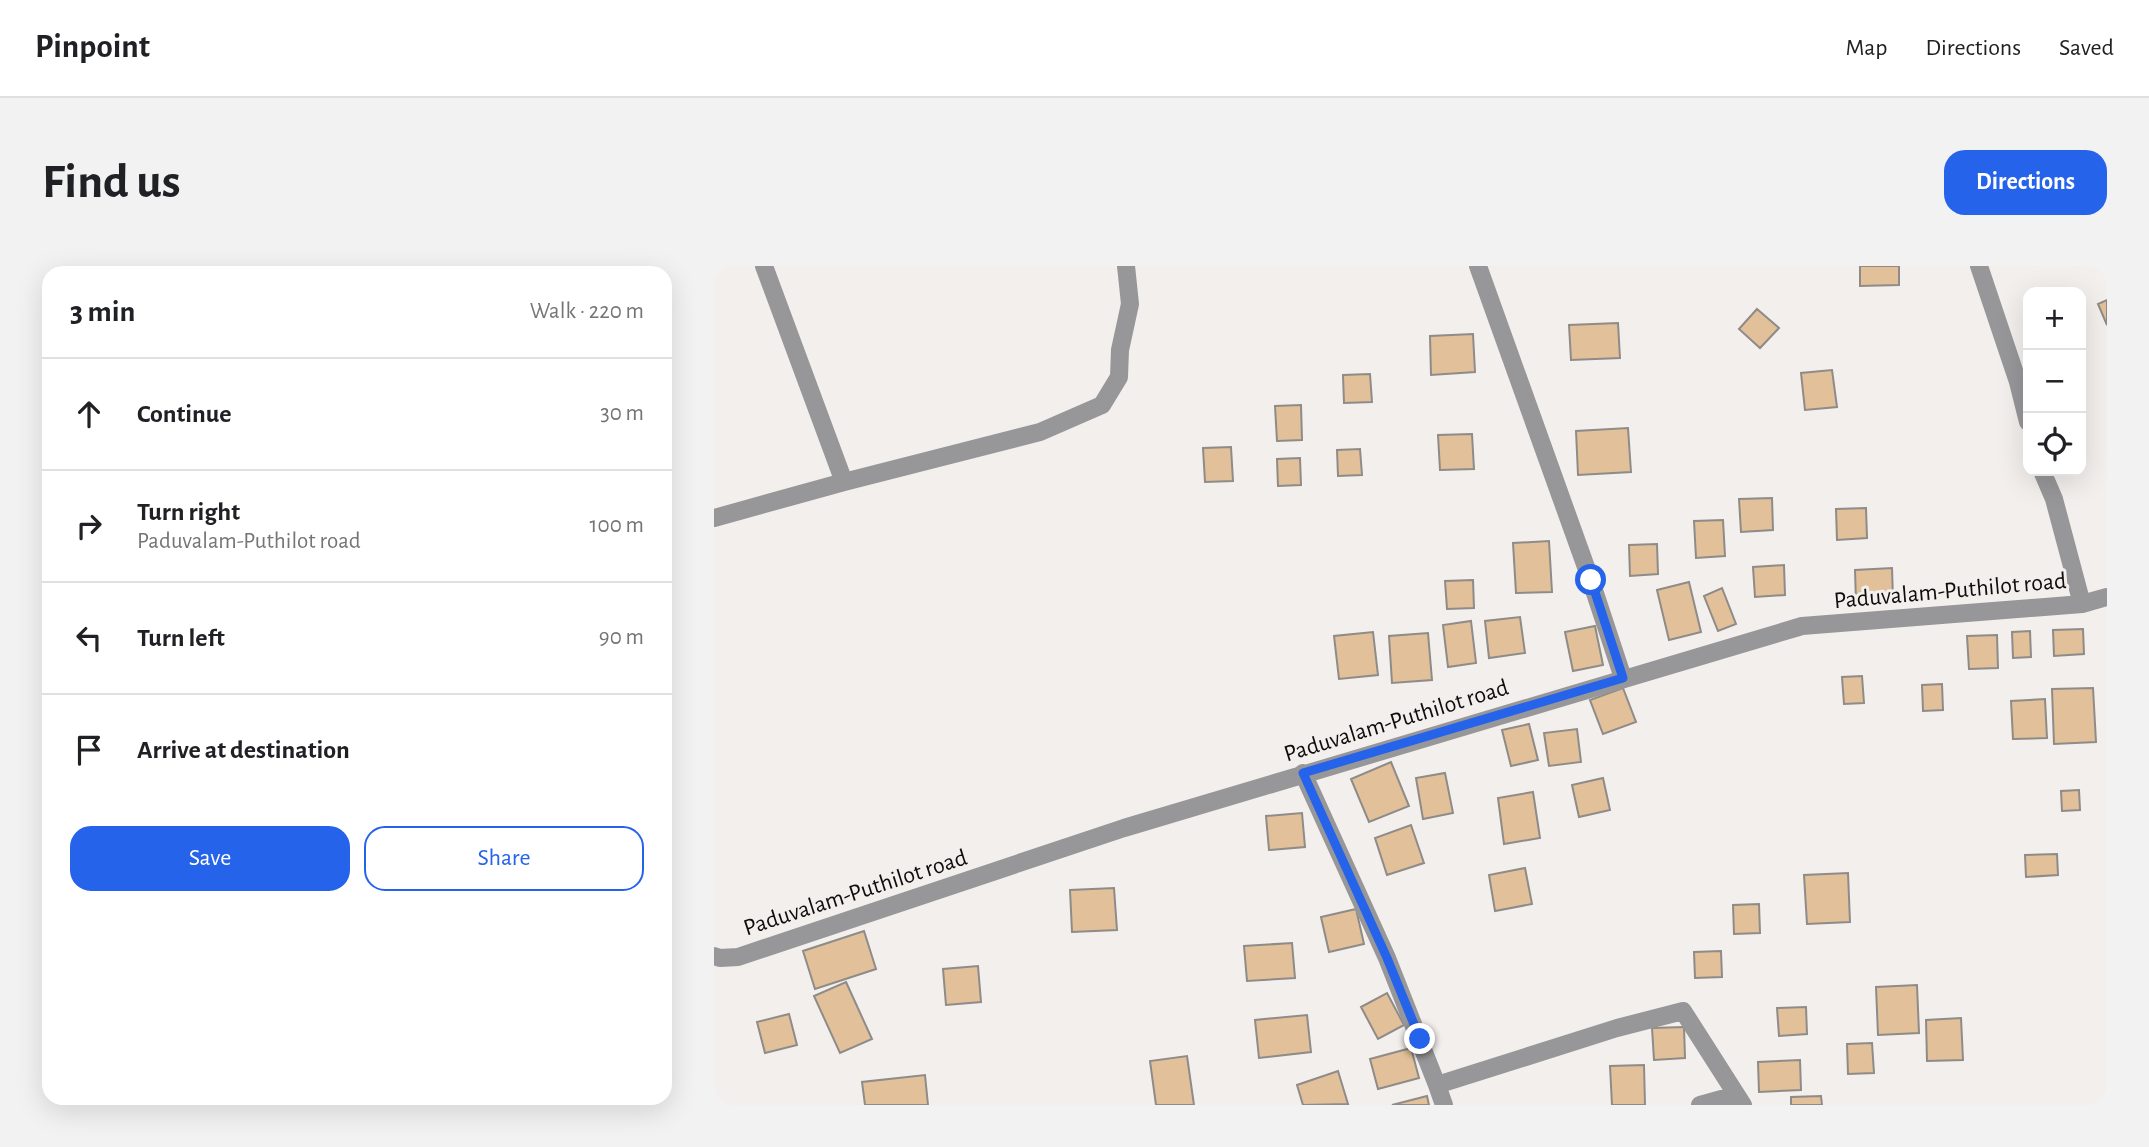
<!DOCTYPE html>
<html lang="en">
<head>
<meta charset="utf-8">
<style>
	body { margin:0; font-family:"Alegreya Sans",sans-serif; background:#f2f2f2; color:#202124 }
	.controls { position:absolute; right:21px; top:21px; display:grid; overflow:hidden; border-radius:14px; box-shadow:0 7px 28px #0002 }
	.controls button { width:63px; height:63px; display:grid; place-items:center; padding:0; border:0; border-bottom:2px solid #e0e0e0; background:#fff; color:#202124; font:35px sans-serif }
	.stop { position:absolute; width:21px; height:21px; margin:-16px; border:5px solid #2563eb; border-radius:50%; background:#fff }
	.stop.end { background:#2563eb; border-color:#fff; box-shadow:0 2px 7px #0008 }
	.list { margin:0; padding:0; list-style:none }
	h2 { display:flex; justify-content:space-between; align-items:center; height:91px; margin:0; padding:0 28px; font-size:30px }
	h2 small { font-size:23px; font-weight:400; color:#757577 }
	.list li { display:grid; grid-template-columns:46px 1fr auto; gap:21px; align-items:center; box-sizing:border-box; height:112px; padding:0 28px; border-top:2px solid #e0e0e0 }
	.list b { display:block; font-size:26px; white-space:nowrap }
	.list p { margin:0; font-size:23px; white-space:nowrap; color:#757577 }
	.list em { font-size:23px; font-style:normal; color:#757577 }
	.actions { display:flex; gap:14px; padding:21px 28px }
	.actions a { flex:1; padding:16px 0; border:2px solid #2563eb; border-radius:21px; text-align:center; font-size:24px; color:#2563eb }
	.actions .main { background:#2563eb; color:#fff }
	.icon { flex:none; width:38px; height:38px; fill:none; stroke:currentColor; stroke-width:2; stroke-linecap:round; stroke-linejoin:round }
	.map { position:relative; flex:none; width:1393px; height:839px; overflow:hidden; border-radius:21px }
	header { display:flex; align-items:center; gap:42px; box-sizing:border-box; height:98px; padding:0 35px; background:#fff; border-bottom:2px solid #e0e0e0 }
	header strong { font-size:33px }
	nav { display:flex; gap:38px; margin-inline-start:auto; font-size:24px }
	.intro { display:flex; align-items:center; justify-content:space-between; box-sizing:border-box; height:168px; padding:0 42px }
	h1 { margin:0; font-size:49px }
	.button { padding:18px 32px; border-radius:21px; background:#2563eb; color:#fff; font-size:24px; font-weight:700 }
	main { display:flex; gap:42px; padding:0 42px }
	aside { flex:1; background:#fff; border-radius:21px; box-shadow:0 7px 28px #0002 }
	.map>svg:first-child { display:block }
	.building { fill:#e2c19a; stroke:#8e8b88; stroke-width:2 }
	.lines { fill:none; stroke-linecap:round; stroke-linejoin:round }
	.minor { stroke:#979698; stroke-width:18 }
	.route { stroke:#2563eb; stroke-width:9 }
	.labels { text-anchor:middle; stroke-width:6; stroke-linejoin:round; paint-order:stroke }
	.street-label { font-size:24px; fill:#0e0d0c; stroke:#f2efec }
</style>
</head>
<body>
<header>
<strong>Pinpoint</strong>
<nav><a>Map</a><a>Directions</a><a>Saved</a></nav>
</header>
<div class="intro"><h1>Find us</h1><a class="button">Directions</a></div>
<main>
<aside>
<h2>3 min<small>Walk · 220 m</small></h2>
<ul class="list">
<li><svg class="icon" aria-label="ahead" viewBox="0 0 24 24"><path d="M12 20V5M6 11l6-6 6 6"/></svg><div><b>Continue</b></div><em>30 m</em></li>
<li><svg class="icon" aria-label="right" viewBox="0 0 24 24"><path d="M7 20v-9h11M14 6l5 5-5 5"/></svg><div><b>Turn right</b><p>Paduvalam-Puthilot road</p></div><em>100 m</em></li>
<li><svg class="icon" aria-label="left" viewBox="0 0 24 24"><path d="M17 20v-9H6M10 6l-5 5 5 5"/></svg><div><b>Turn left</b></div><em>90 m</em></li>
<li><svg class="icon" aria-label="arrive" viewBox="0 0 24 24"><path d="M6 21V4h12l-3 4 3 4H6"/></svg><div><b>Arrive at destination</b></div></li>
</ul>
<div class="actions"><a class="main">Save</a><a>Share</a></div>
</aside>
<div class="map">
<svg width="1393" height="839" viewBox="0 0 1393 839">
	<rect width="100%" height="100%" fill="#f2efec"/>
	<path class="building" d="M1146,0H1185V19L1146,20Z
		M1393,34V59L1384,38Z
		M1043,43L1065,62L1046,82L1025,63Z
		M904,57L906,92L857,94L855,59Z
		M759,68L761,106L717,109L716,70Z
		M1118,104L1123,141L1091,144L1087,107Z
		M656,108L658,136L630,137L629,109Z
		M587,139L588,174L563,175L561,140Z
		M914,162L917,206L864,209L862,165Z
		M758,168L760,203L726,204L724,169Z
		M517,181L519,215L491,216L489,182Z
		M646,183L648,209L624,210L623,184Z
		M586,192L587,219L564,220L563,193Z
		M1058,232L1059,264L1027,266L1025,233Z
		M1152,242L1153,272L1123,274L1122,243Z
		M1009,254L1011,290L982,292L980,255Z
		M835,275L838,326L802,327L799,277Z
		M943,278L944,308L916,310L915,279Z
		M1070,299L1071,329L1041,331L1039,301Z
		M1178,302L1179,334L1142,336L1141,304Z
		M759,314L760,342L733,343L731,315Z
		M975,316L987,366L955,374L943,324Z
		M1008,322L1022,358L1004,365L990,330Z
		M806,351L811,387L775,392L771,355Z
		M757,355L762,397L734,401L729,359Z
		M881,360L889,399L859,405L851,366Z
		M1369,363L1370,388L1340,390L1339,364Z
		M1316,365L1317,391L1299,392L1298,366Z
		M659,366L664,409L625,413L620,370Z
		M714,367L718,414L678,417L675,370Z
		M1283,369L1284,402L1255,403L1253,370Z
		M1148,410L1150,437L1130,438L1128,411Z
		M1228,418L1229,444L1209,445L1208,419Z
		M909,422L922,456L889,468L876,434Z
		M1379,422L1382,476L1340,478L1338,423Z
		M1331,433L1333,472L1299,473L1297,435Z
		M815,458L824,494L797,500L788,464Z
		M863,463L867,496L835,500L830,467Z
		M677,496L695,540L655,556L637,513Z
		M731,507L739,547L709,553L702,512Z
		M889,512L896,544L865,551L858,519Z
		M1365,524L1366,544L1348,545L1347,525Z
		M819,526L826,572L790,578L784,532Z
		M588,547L591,581L555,584L552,550Z
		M697,559L710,597L673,609L661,572Z
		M1343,588L1344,609L1312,611L1311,589Z
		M811,602L818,638L781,645L775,609Z
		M1134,607L1136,656L1093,658L1090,609Z
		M400,622L403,664L358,666L356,624Z
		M1045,638L1046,667L1020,668L1019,639Z
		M642,643L650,678L615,686L607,651Z
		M150,665L162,703L101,723L89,685Z
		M578,677L581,712L533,715L530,680Z
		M1007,685L1008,711L981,712L980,686Z
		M264,700L267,736L232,739L229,703Z
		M132,716L158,773L126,787L100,730Z
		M1203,719L1205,767L1164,769L1162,721Z
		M673,727L690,759L664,773L647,741Z
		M1092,741L1093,768L1065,770L1063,742Z
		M75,748L83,779L51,787L43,756Z
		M593,749L597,786L545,792L541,754Z
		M1247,752L1249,794L1213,795L1212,754Z
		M970,761L971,792L940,794L938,762Z
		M1158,777L1160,807L1134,808L1133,778Z
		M697,782L705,812L664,823L656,793Z
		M473,790L480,839H442L436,795Z
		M1086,794L1087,824L1045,826L1044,796Z
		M930,799L931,839H898L896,800Z
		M624,805L634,838L589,839L583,819Z
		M211,809L214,839H151L148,816Z
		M713,830L715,839H678Z
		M1107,830L1108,839H1077V831Z"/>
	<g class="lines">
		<path class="minor" d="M764,0L877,315L909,412
			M1265,0L1304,116L1314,156
			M1328,205L1340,233L1368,338
			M130,216L326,166L388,139L405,111L406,84L416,38L412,0
			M0,252L130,216L50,0
			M589,507L673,692L723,819L903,762L969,745L1029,839
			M0,690L6,692L24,691L410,562L1088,360L1368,338L1393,331
			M723,819L730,839
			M986,839L1022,829"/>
	</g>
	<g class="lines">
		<path class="route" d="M706,773L673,692L589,507L909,412L877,314"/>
	</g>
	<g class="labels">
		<g class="street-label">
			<text transform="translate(1236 324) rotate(-5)" y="8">Paduvalam-Puthilot road</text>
			<text transform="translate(682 454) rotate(-17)" y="8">Paduvalam-Puthilot road</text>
			<text transform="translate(141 626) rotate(-18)" y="8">Paduvalam-Puthilot road</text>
		</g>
	</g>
</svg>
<div class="controls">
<button>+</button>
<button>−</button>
<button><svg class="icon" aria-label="locate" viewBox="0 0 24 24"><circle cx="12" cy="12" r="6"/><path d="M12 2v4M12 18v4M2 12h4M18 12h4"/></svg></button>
</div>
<div class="stop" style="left:877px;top:314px"></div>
<div class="stop end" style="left:706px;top:773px"></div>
</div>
</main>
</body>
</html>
